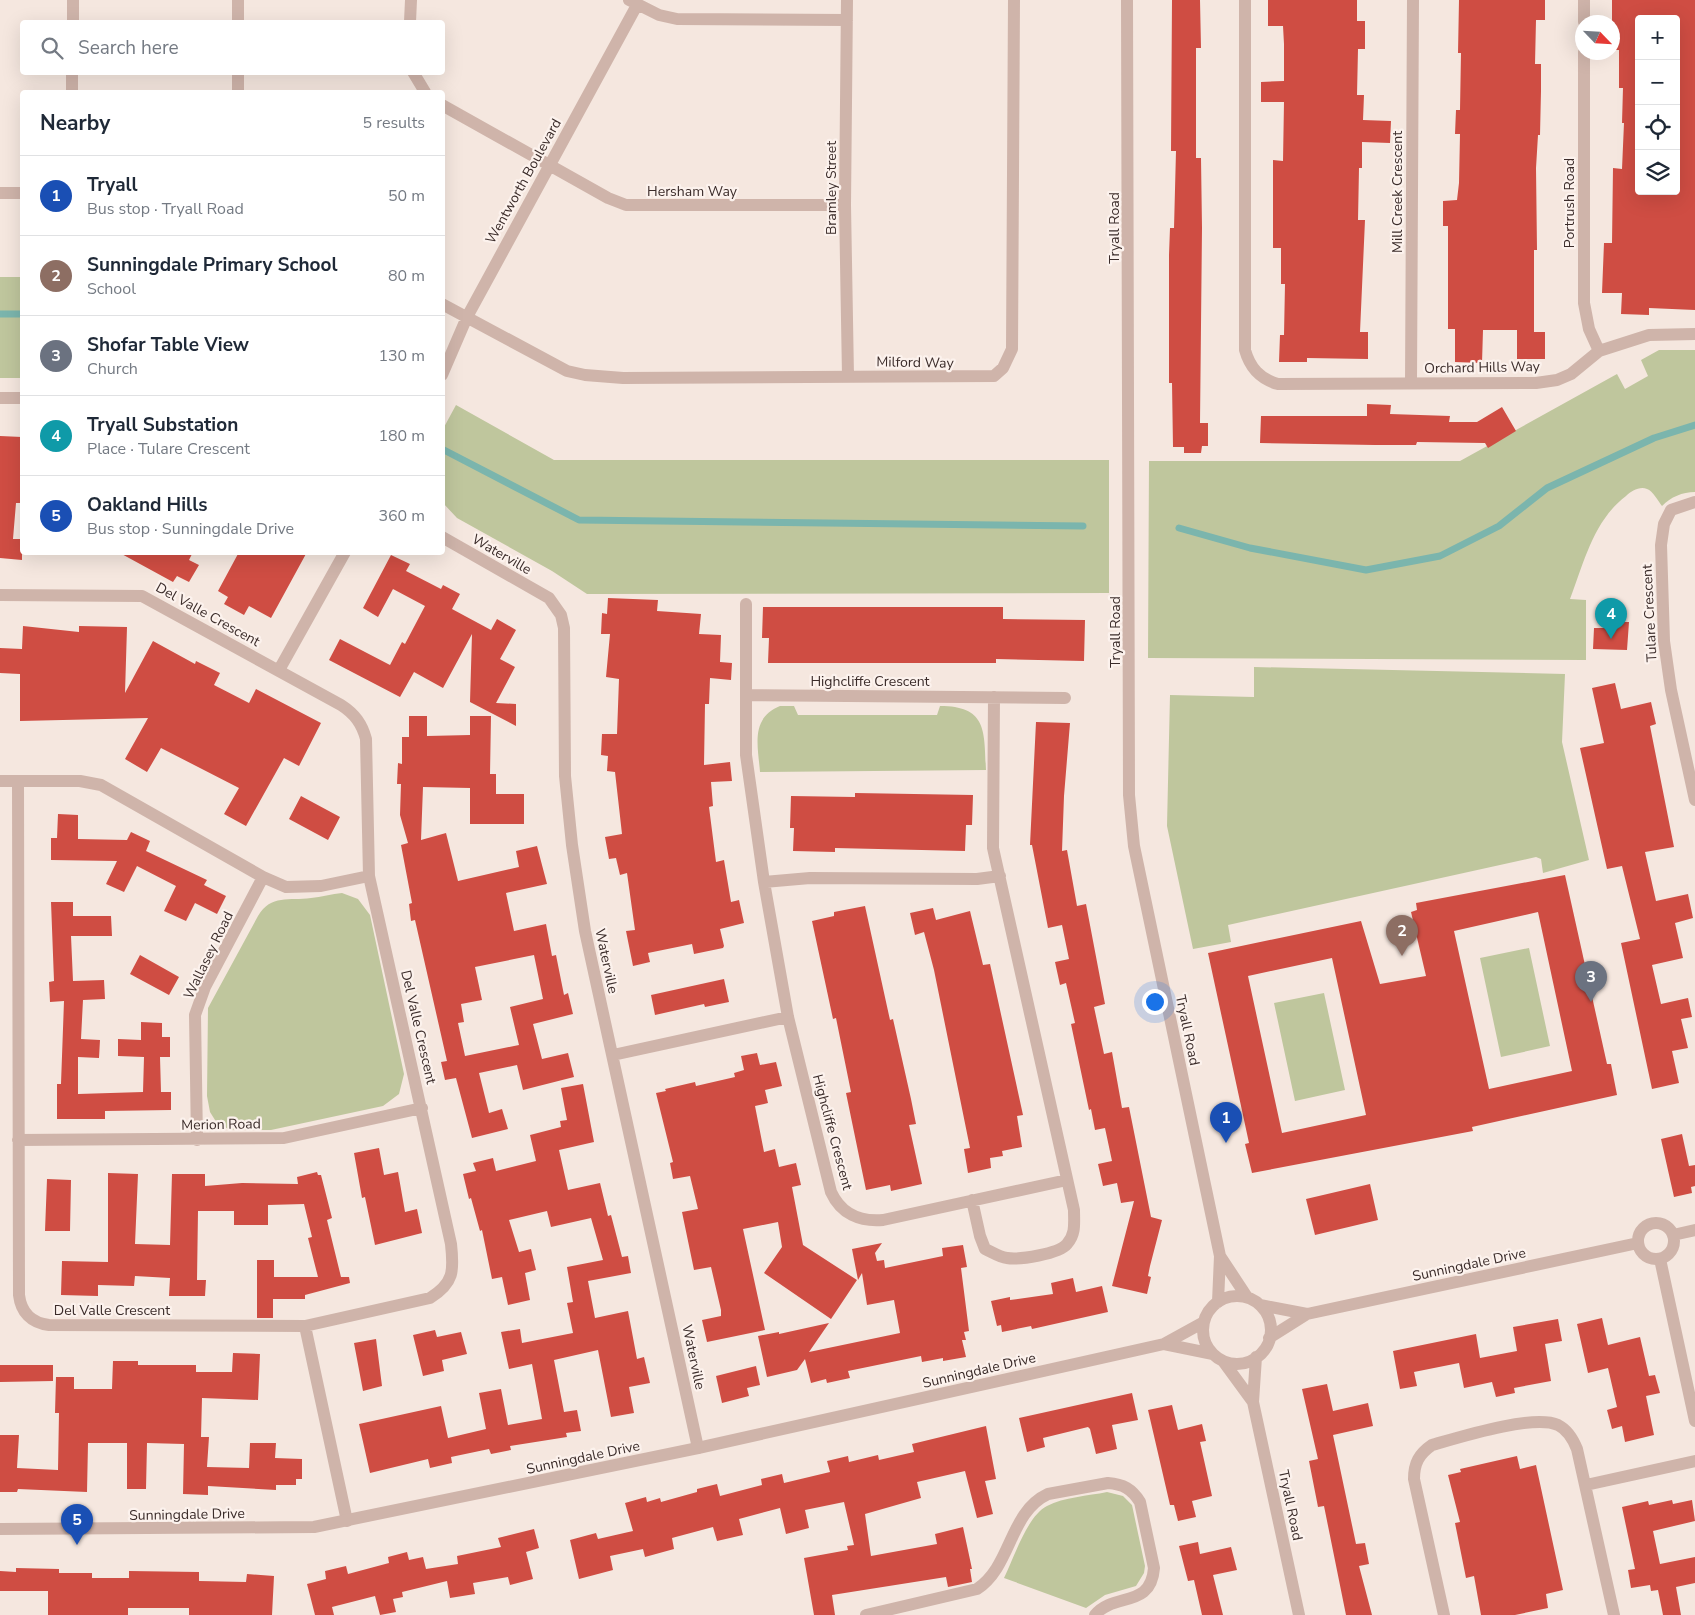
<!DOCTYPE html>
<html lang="en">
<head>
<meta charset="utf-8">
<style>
	body { margin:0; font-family:"Nunito Sans",sans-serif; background:#f2f2f3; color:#1f2937 }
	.controls { position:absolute; right:15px; top:15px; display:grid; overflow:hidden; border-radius:5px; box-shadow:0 5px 20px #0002 }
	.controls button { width:45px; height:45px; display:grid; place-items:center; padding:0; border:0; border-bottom:1px solid #e0e1e3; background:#fff; color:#1f2937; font:25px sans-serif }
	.compass { position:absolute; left:1575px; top:15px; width:45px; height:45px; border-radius:50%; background:#fff; box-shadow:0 5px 20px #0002; rotate:115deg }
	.you { position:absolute; left:1154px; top:1001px; width:18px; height:18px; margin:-12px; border:4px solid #fff; border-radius:50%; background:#1a73e8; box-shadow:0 0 0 8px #1a73e833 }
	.badge { display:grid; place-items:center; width:32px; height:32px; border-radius:50%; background:#ea580c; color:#fff; font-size:16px; font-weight:700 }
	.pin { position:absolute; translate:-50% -41px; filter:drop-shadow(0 1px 2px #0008) }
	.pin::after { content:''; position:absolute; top:26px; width:18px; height:15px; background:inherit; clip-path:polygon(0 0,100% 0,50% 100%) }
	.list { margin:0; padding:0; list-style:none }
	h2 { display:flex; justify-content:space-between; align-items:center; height:65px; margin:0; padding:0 20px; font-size:21px }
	h2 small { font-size:16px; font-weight:400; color:#747a83 }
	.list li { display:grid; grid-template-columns:32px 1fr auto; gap:15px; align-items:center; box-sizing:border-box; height:80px; padding:0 20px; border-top:1px solid #e0e1e3 }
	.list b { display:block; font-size:19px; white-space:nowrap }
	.list p { margin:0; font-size:16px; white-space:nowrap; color:#747a83 }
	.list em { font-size:16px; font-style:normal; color:#747a83 }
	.icon { flex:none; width:28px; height:28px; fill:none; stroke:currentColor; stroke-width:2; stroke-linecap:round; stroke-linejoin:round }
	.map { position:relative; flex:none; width:1695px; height:1615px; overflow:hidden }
	.search { position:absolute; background:#fff; box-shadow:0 5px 20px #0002; left:20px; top:20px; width:425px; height:55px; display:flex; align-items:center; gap:12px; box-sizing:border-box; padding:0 18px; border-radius:5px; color:#747a83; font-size:19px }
	.panel { position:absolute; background:#fff; box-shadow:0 5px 20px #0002; left:20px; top:90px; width:425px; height:465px; border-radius:5px }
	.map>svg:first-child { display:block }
	.green { fill:#bfc69d }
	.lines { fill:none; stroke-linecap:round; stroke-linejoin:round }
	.stream { stroke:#7bb5ad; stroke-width:7 }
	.building { fill:#cf4d43; fill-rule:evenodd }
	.minor { stroke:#cfb4aa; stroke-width:12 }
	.tertiary { stroke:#cfb4aa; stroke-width:12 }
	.labels { text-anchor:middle; stroke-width:4.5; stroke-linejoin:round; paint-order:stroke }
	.street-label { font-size:14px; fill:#3b2c2a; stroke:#fcf2ed }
</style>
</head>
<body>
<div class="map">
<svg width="1695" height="1615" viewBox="0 0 1695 1615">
	<rect width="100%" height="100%" fill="#f5e7df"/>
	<path class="green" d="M0,277H22V378H0Z
		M1659,350H1695V492C1682,492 1671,497 1662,506C1658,501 1653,491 1647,489C1640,486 1631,491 1626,496C1593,521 1584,563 1570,599L1586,600V660L1148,658L1149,461H1460L1617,374L1625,389L1648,376L1641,360Z
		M456,405L554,460H1109V593L587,594L552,571L457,518L443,503V429Z
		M1254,667L1565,674L1562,742L1589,860L1543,873L1541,859L1536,857L1228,925L1231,942L1193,949L1167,826L1170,695L1254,697Z
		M780,706H794L798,715H937L940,706C988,706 984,732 986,770L760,772C758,746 750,718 780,706Z
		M342,893L358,899L370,915L404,1074L399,1094L383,1106L271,1130H236L228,1129L215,1120L210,1112L207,1096L208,1008L258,916C271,894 289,901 311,898C321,897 332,894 342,893Z
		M1529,948L1550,1046L1501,1057L1480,958Z
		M1324,993L1345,1090L1295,1101L1274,1003Z
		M1107,1492L1123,1496L1132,1505L1145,1566L1144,1573L1136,1586L1105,1595L1086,1608L1004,1578C1014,1558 1027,1516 1047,1506C1064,1497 1088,1496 1107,1492Z"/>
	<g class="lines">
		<path class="stream" d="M0,314H22
			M442,449L579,520L1083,526
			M1179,528L1250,548L1366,570L1440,556L1499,526L1547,488L1654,438L1695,425"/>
	</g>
	<path class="building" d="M1172,0H1200L1201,48H1196V158H1201L1202,228L1200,423H1208V446H1202L1201,453H1184V447H1173L1172,383H1169V255L1170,228H1174L1176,151H1171Z
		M1268,0H1357V21H1365V49H1358L1357,95H1364L1363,120L1391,121L1390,143L1362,142V168H1359L1358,220H1365L1360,332H1368V359L1307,358V362H1279L1280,335H1284L1285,284H1281V248H1273V160L1283,161L1284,102H1261V82L1284,81V44L1283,26H1268Z
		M1459,0H1545V20H1536L1535,64H1541V91L1540,135H1538L1536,168L1537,250H1534V332H1545V359H1517V330H1483L1482,363L1455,362V329H1448V226H1443V201L1457,200L1459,183L1460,134H1455L1456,110H1460L1461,53H1458Z
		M1612,0H1695V310L1649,308V315L1621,314L1622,293H1602L1604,243H1612L1613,168L1622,169L1624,123H1622L1623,88H1619V50H1612ZM1639,19H1676V191H1639Z
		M1367,404L1391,405L1390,414L1450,416L1449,422H1477L1502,407L1516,431L1488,448L1485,443L1417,442L1416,445H1375L1260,443L1261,416H1367Z
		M0,436L22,437V503H16L13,539H22V560L0,558Z
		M118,552H193L189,560L199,565L189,582L177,576L173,582Z
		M239,552H307L271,618L249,606L244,615L224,604L228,597L218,591Z
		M391,555L410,564L406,571L441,589L443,585L460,594L452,609L491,630L497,619L516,630L500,659L515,667L496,703L516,704V726L470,702L472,634L443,688L414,672L400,697L329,660L340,639L390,665L402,642L405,644L425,606L393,589L378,617L363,608Z
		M608,598L658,600L657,611L701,614L699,634L721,635L720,662L732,663L731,680L710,678L709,704H705L704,765L730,762L732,781L711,782L713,806L709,807L716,862L724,860L731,902L739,900L744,923L720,929L724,946L723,948L694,954L692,944L648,953L650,962L633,966L626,931L635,930L627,873L620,875L616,858L609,859L605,837L622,834L615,772L607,771L608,756L601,755L602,734H617L619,679L606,677L610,634H601L602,613L607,614Z
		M763,607H1003V619L1085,620L1084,661L996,659V663H768L769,638H762Z
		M1611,622H1629L1627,650L1593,649L1594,628H1610Z
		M23,626L79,632V626L127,627L125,693L153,641L195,664L196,661L220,673L214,685L249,703L256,689L321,723L299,766L284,758L246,826L224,814L239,788L161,748L147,772L125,759L148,718L20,721V674L0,673V648L22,649Z
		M1615,683L1621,709L1651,702L1656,724L1650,726L1674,847L1645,852L1656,901L1688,894L1693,918L1675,923L1683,958L1652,965L1661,1004L1688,998L1692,1017L1681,1019L1688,1048L1672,1051L1679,1083L1652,1089L1621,943L1640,939L1622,866L1607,869L1580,748L1604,743L1592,688Z
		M409,716H427V736L470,735V716H491L490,774H496V794H524V824H470V788L423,787L421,840L446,833L458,881L519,867L516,851L537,846L547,884L506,893L514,931L546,924L552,956L556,955L564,995L568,993L573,1014L533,1024L542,1059L568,1053L574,1077L523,1090L517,1065L479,1073L489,1113L502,1109L508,1129L472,1138L456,1078L445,1080L441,1062L447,1061L415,920L411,921L409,904L412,903L401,845L408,843L400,815L401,784H397L398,763L402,764V737H409ZM534,955L543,999L510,1007L519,1045L465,1056L458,1023L464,1022L461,1004L482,1000L475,967Z
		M1036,722L1070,723L1064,796L1062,851L1067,850L1077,906L1086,904L1105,1004L1094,1007L1104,1054L1112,1052L1122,1108L1129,1107L1151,1217L1162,1220L1150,1266L1148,1276L1151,1277L1147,1294L1112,1286L1134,1201L1121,1203L1117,1183L1103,1186L1098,1164L1112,1161L1105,1128L1095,1130L1091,1109L1089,1110L1071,1024L1075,1023L1066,983L1060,985L1055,962L1069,959L1062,925L1048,928L1032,845H1030Z
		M855,793L973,795L972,825H966L965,851L835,848V852L793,851L794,828H790L791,796L855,797Z
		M301,796L340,817L328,840L289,819Z
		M58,814L78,815V839L127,840L131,832L150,841L146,851L207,880L204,885L226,896L217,914L195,903L186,921L164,911L176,886L137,866L124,892L106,884L117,861L51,860V838H57Z
		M1565,875L1607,1064H1611L1617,1095L1472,1127L1473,1131L1252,1173L1245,1144L1249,1143L1208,953L1361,921L1380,984L1426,976L1411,912L1417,910L1416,903ZM1538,912L1572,1071L1489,1089L1454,931ZM1332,958L1366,1115L1282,1133L1248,976Z
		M51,902H73V916H111L112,936H71L73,981L104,980L105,999L83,1000L81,1039L100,1040L99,1058L78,1057V1094L143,1092L144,1057L118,1056V1039L141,1040V1022L162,1023V1037H170V1057H160L161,1092H171V1110L105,1111V1119H57V1084H61L64,1001L50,1002L49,982L54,981Z
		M865,906L890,1020L893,1019L911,1099L916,1124L909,1125L922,1184L891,1191L890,1185L866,1190L846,1093L851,1092L836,1018L833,1019L812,921L834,916V912Z
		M933,908L936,920L970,911L983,965L990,964L1023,1115L1017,1116L1022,1147L1002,1151L1003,1156L990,1158L991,1168L968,1173L964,1149L970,1148L934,970L924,932L915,935L910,913Z
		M140,955L179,977L169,995L130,974Z
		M724,979L729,1002L705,1007L704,1004L655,1015L651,995Z
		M757,1053L760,1065L776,1062L782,1086L765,1090L768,1103L755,1106L764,1152L775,1149L779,1167L796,1163L801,1185L792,1187L803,1245L857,1280L831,1319L764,1273L782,1247L778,1222L743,1229L765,1330L707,1342L702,1320L721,1316V1310L711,1267L694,1270L682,1212L698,1209L690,1176L673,1179L670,1163L673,1162L656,1093L666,1091L665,1089L695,1082L696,1086L735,1077L734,1073L744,1070L741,1056Z
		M583,1084L594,1142L559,1150L568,1190L600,1183L608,1216L611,1215L622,1257L628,1256L631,1273L588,1281L595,1318L628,1311L637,1359L644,1357L650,1383L629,1387L634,1413L611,1417L598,1350L554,1360L564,1412L577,1410L581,1431L566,1433L567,1437L510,1446L511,1450L491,1454L489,1449L451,1457L452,1463L430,1468L428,1459L370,1473L359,1424L441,1406L448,1438L486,1429L479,1393L501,1389L508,1425L542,1419L532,1364L509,1369L501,1332L520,1329L522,1343L573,1333L567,1303L573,1302L567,1267L603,1260L591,1218L551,1227L547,1211L509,1220L519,1252L531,1249L536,1270L525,1273L530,1300L508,1305L502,1277L492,1279L482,1230L480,1231L471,1198L469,1199L463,1174L476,1171L473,1163L493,1158L496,1171L536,1161L530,1135L561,1127L560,1121L567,1120L561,1088Z
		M1682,1134L1689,1166L1695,1165V1186L1691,1187L1692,1193L1674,1197L1661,1139Z
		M379,1148L384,1175L398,1172L405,1212L417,1209L422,1233L375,1245L365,1197L362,1198L354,1153Z
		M317,1172L318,1175H321L332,1218L327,1220L341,1277H349L350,1283L305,1295V1299H273V1318H257V1260H274V1277H318L308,1238L312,1237L304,1204L268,1205V1225H234V1211H198L197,1280H206L205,1296H169L170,1278L135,1276L134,1286L98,1285V1296L61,1295L62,1261L108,1262V1173L138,1174L135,1244L170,1245L172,1174H205V1186L242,1183L298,1184L297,1177Z
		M47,1179L71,1180L70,1231H45Z
		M1370,1184L1378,1220L1315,1235L1306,1199Z
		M882,1243L875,1253L877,1261L884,1260L885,1268L943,1256L942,1248L963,1245L967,1267L961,1268L969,1331L964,1332L966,1340H962L966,1357L943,1361V1358L922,1362L921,1356L848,1371L850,1378L827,1383L826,1379L811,1383L805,1359L797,1370L767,1377L758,1336L779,1332V1334L829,1323L809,1352L900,1333L894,1300L867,1305L862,1273L858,1280L852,1249Z
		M1073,1278L1076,1292L1102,1286L1108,1312L1032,1329L1031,1326L1002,1332L1001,1325L997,1326L991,1301L1010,1297V1300L1053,1294L1051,1283Z
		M1602,1318L1608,1345L1640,1337L1649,1376L1655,1375L1660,1393L1646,1396L1654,1435L1625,1442L1622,1426L1612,1429L1607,1410L1617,1407L1608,1368L1588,1373L1577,1324Z
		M1558,1319L1562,1341L1545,1344L1551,1381L1514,1388L1515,1393L1496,1397L1492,1382L1464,1388L1459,1363L1414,1372L1417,1386L1400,1389L1393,1351L1476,1334L1480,1358L1517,1351L1513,1327Z
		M435,1330L437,1337L461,1332L467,1354L442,1360L444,1371L423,1376L413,1335Z
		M376,1339L382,1386L363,1391L354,1343Z
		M233,1353L260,1354L258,1400L202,1398L201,1437H209L207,1467L249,1468L250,1443H276L275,1458L302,1459V1479H296V1485H276V1490L208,1486V1495L183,1494L184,1444L147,1443L146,1489H127V1443H88L87,1492L18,1489L17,1492H0V1435H19L17,1468L58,1470L59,1413H55L56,1377H74V1389H112L113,1361H138V1365H196V1372H232Z
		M0,1365H53V1381L0,1382Z
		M756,1366L760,1385L747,1388L749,1396L722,1403L716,1376Z
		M1327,1384L1333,1411L1368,1403L1373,1426L1333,1435L1356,1544L1365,1543L1369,1564L1359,1566L1372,1615H1346L1324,1506L1318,1507L1309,1461L1318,1459L1302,1389Z
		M1132,1393L1138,1420L1112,1425L1117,1449L1096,1454L1090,1429L1088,1427L1043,1438L1045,1447L1027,1452L1019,1418Z
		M1172,1405L1178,1430L1202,1424L1206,1441L1200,1442L1212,1496L1192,1501L1196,1517L1178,1521L1174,1505H1170L1148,1410Z
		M986,1426L996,1479L985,1481L993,1514L977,1518L965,1471L917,1482L921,1498L865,1514L871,1556L937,1544L935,1534L963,1527L972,1569H970L972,1582L948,1587L946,1577L832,1595L835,1615H814L804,1558L848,1550L847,1546L854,1545L844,1502L805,1510L809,1528L786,1534L780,1508L739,1519L743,1535L717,1541L713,1527L672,1538L674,1549L645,1557L643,1549L610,1556L613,1570L579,1579L570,1540L596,1533L598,1539L633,1531L625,1503L646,1497L647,1502L660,1498L661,1502L697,1492V1489L717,1484L720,1496L762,1485L761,1479L782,1474L784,1483L830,1472L827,1461L848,1456L849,1462L878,1455L879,1460L914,1452L912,1444Z
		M1517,1456L1520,1469L1536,1465L1563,1590L1546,1594L1548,1608L1515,1615H1481L1474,1576L1466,1578L1455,1523L1460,1522L1448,1475L1461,1472L1460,1469Z
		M1672,1500L1673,1504L1692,1500L1695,1521L1653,1531L1660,1564L1695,1557V1583L1676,1587L1681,1615H1663L1658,1590L1651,1591L1650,1585L1631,1588L1628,1570L1635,1569L1622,1507L1648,1501L1649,1505Z
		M534,1529L539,1548L526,1552L533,1579L510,1585L508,1577L473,1583L475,1594L450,1598L447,1581L402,1592L403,1597L393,1599L396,1612L380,1615L375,1596L332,1607L334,1615H315L307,1584L326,1579L325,1571L346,1566L348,1574L389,1563L388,1557L407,1552L409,1560L423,1557L426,1569L458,1564L457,1556L501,1547L498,1538Z
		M1198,1542L1200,1554L1231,1547L1237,1570L1213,1575L1223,1615H1202L1194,1580L1188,1581L1179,1546Z
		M16,1568L59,1569V1573H92V1578H129V1571L199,1572V1581L246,1582L247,1574L274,1576L272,1615H189V1608H128V1615H48V1591H0V1571L16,1572Z"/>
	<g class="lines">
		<path class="minor" d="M629,0L659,15L677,19L847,20
			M847,0L845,205L848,376
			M1245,0V350C1250,368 1260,379 1278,384L1536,383L1557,380L1571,374L1599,351L1649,335L1695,334
			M1584,0V22
			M73,22V0
			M238,22V0
			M410,22L411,0
			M1584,52V303L1589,329L1599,351
			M413,72L425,92
			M72,92V72
			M238,92V72
			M442,105L608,198L626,205H845
			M0,193H22
			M442,304L567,371L585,375L623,378L994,376L1003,368L1012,349L1014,0
			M442,375L467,317L637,5
			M1411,383L1413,0
			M0,398H22
			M1695,502L1671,510L1664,524L1661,545L1664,641L1671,690L1695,800
			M442,537L549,598L561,615L564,628L565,776L572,845L585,931L698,1448
			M0,595L142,596L341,705C355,714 362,724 366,739L369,876L451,1244C454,1271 454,1283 430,1298L305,1326L49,1325C31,1323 21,1312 19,1295L18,781
			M746,604V755L764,882L788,1017L831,1192C841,1214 860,1222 883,1220L1067,1180
			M279,670L345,552
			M746,695L1065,698
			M0,781H80L101,785L263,877L286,887L321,886L369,876
			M764,882L810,878L977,879L1000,876
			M613,1055L788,1017
			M18,1140L284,1138L422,1108
			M197,1140L195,1015L205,987L263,877
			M972,1200L980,1236L985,1249C992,1252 999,1257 1007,1258C1019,1260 1059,1254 1067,1244C1076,1234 1074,1223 1074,1210L993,848L994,697
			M1660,1259L1695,1421
			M305,1326L347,1521
			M1586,1485L1695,1461
			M866,1615L977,1589C1012,1566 1009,1512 1048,1494L1108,1483C1123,1484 1132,1489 1140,1502L1154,1568C1151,1609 1114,1592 1095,1615
			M1444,1615L1414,1479C1414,1463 1419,1454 1432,1445C1460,1437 1533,1414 1558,1425C1568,1430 1573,1439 1577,1449L1614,1615"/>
		<path class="tertiary" d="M1127,0L1129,795L1134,846L1143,889L1220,1256L1218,1302
			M1638 1241a18 18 0 1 1 36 0a18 18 0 1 1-36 0Z
			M1673,1235L1695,1230
			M1220,1256L1247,1297
			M1203 1330a34 34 0 1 1 68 0a34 34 0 1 1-68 0Z
			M1260,1305L1307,1314
			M1269,1338L1307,1314L1638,1243
			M1164,1344L1213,1354
			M1256,1357L1253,1402L1299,1615
			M1223,1361L1253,1402
			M0,1529L314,1527L698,1448L1164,1344L1204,1322"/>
	</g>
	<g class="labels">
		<g class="street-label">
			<text transform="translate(523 181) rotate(-61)" y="5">Wentworth Boulevard</text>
			<text transform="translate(831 188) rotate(-90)" y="5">Bramley Street</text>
			<text x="692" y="196">Hersham Way</text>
			<text transform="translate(1397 192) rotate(-90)" y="5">Mill Creek Crescent</text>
			<text transform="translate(1569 203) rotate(-90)" y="5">Portrush Road</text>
			<text transform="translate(1114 228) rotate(-90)" y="5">Tryall Road</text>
			<text transform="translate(915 362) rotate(1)" y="5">Milford Way</text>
			<text transform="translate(1482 367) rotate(-1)" y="5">Orchard Hills Way</text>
			<text transform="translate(502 554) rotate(30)" y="5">Waterville</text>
			<text transform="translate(1649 613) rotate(-93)" y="5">Tulare Crescent</text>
			<text transform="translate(208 614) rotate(29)" y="5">Del Valle Crescent</text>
			<text transform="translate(1115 632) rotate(-90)" y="5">Tryall Road</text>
			<text x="870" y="686">Highcliffe Crescent</text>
			<text transform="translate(208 955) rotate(-64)" y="5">Wallasey Road</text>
			<text transform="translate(607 961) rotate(78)" y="5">Waterville</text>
			<text transform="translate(419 1027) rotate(77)" y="5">Del Valle Crescent</text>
			<text transform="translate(1188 1030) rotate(78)" y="5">Tryall Road</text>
			<text transform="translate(221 1124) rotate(-1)" y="5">Merion Road</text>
			<text transform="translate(833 1132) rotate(75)" y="5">Highcliffe Crescent</text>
			<text transform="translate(1469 1264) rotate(-12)" y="5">Sunningdale Drive</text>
			<text x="112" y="1315">Del Valle Crescent</text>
			<text transform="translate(694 1357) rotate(78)" y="5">Waterville</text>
			<text transform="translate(979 1370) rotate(-13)" y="5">Sunningdale Drive</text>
			<text transform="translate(583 1457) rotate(-12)" y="5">Sunningdale Drive</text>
			<text transform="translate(1291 1505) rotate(78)" y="5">Tryall Road</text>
			<text transform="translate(187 1514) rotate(-1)" y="5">Sunningdale Drive</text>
		</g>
	</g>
</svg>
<div class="controls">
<button>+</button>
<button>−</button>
<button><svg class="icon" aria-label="locate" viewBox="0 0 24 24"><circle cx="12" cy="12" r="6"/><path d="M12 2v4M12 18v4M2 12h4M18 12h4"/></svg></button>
<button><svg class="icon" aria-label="layers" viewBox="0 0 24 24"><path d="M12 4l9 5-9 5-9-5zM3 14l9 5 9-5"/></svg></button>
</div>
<svg class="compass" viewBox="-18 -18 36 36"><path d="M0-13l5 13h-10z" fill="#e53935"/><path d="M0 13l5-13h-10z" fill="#747a83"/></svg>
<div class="you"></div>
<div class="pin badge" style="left:1226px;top:1143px;background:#1a4fb4">1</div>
<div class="pin badge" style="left:1402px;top:956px;background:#8d6e63">2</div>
<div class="pin badge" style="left:1591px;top:1002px;background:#6b7280">3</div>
<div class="pin badge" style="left:1611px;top:639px;background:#0f9aa8">4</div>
<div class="pin badge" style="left:77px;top:1545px;background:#1a4fb4">5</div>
<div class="search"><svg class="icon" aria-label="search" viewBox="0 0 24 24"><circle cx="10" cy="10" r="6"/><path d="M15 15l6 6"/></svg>Search here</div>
<section class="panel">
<h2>Nearby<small>5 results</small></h2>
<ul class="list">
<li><span class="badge" style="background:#1a4fb4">1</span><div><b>Tryall</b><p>Bus stop · Tryall Road</p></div><em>50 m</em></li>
<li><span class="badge" style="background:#8d6e63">2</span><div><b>Sunningdale Primary School</b><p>School</p></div><em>80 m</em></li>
<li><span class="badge" style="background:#6b7280">3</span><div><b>Shofar Table View</b><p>Church</p></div><em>130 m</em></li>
<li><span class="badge" style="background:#0f9aa8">4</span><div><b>Tryall Substation</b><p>Place · Tulare Crescent</p></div><em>180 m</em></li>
<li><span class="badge" style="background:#1a4fb4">5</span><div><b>Oakland Hills</b><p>Bus stop · Sunningdale Drive</p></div><em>360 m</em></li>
</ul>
</section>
</div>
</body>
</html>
